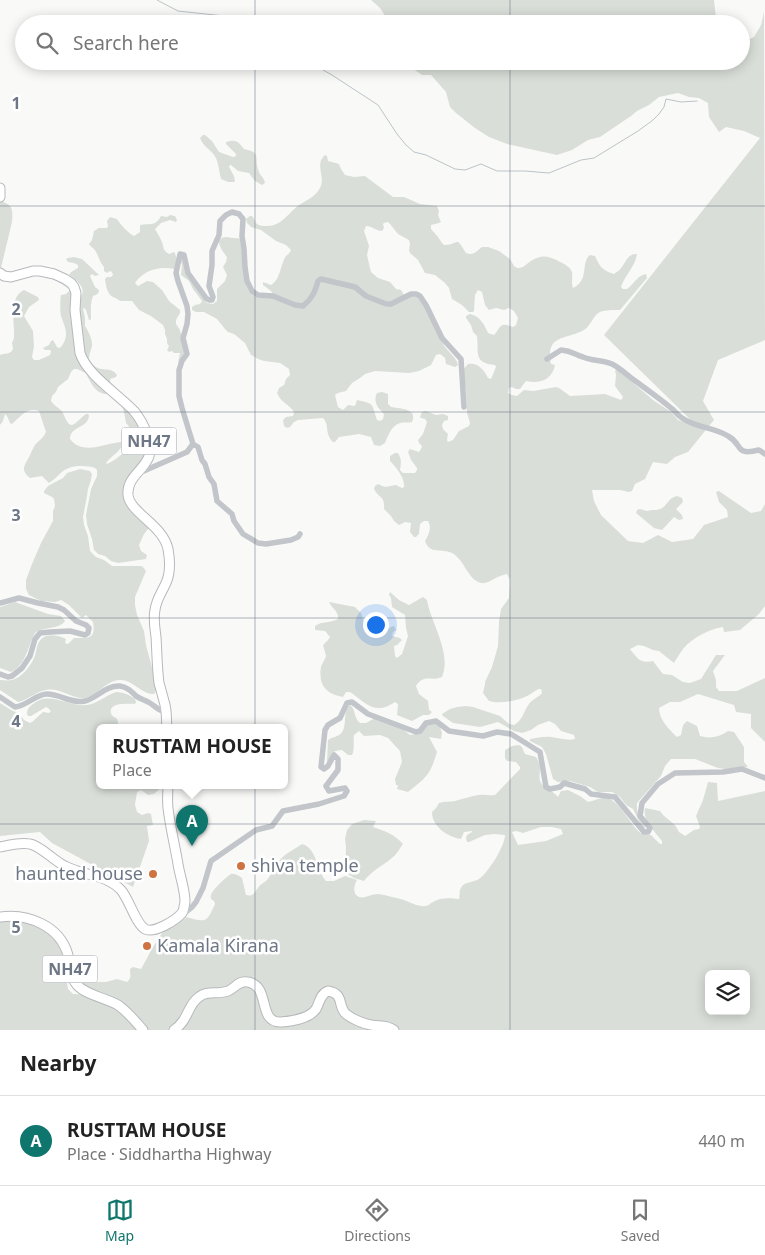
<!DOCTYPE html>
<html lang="en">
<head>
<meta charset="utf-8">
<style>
	body { margin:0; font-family:"Noto Sans",sans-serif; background:#f6f6f6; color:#222 }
	.controls { position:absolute; right:15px; bottom:15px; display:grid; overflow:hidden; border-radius:8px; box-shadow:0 2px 12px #0003 }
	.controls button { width:45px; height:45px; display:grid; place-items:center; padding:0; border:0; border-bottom:1px solid #e0e0e0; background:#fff; color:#222; font:25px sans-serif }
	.you { position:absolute; left:375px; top:624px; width:18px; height:18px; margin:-12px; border:4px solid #fff; border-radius:50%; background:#1a73e8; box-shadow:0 0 0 8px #1a73e833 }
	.badge { display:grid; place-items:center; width:32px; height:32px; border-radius:50%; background:#0f766e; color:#fff; font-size:16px; font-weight:700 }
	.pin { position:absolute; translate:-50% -41px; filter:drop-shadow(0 1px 2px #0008) }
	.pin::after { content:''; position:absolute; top:26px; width:18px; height:15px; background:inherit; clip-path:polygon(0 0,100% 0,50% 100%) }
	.popup { position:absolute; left:96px; top:724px; width:192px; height:65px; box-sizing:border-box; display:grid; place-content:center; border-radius:8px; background:#fff; filter:drop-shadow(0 1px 4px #0005); font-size:16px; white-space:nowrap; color:#767676 }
	.popup b { font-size:19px; color:#222 }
	.popup::after { content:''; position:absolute; left:50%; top:100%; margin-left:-10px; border:10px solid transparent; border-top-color:#fff }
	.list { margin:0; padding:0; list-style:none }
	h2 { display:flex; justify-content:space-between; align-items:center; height:65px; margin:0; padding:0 20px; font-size:21px }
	h2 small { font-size:16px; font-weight:400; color:#767676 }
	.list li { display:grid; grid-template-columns:32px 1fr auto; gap:15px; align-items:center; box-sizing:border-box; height:90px; padding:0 20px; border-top:1px solid #e0e0e0 }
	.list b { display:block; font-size:19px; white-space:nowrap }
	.list p { margin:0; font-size:16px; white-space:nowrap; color:#767676 }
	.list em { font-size:16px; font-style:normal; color:#767676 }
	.icon { flex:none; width:28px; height:28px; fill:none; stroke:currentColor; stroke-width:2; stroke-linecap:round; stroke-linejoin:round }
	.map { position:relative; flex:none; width:765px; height:1030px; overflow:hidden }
	.search { position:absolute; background:#fff; box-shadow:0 2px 12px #0003; left:15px; right:15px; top:15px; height:55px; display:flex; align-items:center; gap:12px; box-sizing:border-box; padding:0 18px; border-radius:28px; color:#767676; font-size:19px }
	.sheet { height:155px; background:#fff }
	nav { display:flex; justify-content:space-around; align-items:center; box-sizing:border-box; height:70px; border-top:1px solid #e0e0e0; background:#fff; font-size:14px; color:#767676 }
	nav a { display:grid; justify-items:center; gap:2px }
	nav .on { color:#0f766e }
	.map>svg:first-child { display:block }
	.green { fill:#d9ded8; fill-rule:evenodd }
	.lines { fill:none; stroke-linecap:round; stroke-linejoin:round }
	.stream { stroke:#bbc3c8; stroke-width:1 }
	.highway-casing { stroke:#b6b8bc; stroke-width:11 }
	.minor { stroke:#c2c5c9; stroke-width:5.5 }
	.highway { stroke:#fff; stroke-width:9 }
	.grid { fill:none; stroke:#6d7785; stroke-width:1; stroke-opacity:0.55 }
	.poi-dot { fill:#cf7343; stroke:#fff; stroke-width:2 }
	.labels { text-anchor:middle; stroke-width:5; stroke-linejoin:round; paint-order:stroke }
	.shield { fill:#fff; stroke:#99a0aa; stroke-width:1 }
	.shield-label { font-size:16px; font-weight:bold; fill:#6d7785 }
	.poi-label { font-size:18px; fill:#6d7785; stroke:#fff; text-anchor:start }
	.grid-label { font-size:16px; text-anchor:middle; font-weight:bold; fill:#6d7785; stroke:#fff; stroke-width:5; stroke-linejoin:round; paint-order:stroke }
</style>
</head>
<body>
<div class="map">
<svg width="765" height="1030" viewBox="0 0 765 1030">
	<rect width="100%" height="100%" fill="#f9faf8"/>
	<path class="green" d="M371,0H714L716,18L718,24H431C424,20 423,22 415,21C403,21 399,15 386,17L380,8Z
		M764,12L765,340L718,360L703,401L714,420L688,452L675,457L667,464L653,462L645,479L635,484L632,491L629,492L620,490H592L594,501L601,515L628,541L643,543L658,535L672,542L693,539L704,525L728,517L727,510L719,502L716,492L719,491L751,513L761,511L765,504V606L759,614L740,630L724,632L723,627C709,629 692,638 683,649C680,653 677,658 674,663L659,651L653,650L644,646L638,645L630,649C637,658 640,664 653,661L663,674L672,675L683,682L690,683L701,679L716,655H725L713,671L716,680V687L719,691H737L765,678V742L751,728V714L736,712L734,705L698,694L680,702H670L659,708C659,720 669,729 677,737L681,735L683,725L687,721L697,726L700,736C710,739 720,737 728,731L734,732L744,747V762L748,767L725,769L718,768L695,759H671L665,766L661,776L637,803C636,812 640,820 645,827L644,828L642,827L633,809L626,805L620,797L612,792H598L590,787L570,781L558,782L553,779L546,754L542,747L530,741V739C537,738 544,736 551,737C559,738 567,741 575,739L574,735L561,731L555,724L549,721L538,725L531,730L522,733L514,731L498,722L480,727L453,723L443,716L442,714L450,709L457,707L466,706L473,707L500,716L509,724L514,725C523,720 523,712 529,704C532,699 538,698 542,693L541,689H539C534,691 530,695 525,697C515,701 500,704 489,701L483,693L485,684V682L492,667L498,646L499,621L501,609L509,598L510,580L507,574C503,575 499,576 496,578C491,580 487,584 481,583C468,580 464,559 452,553C441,548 430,555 425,541C429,534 432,528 428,521H424L420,524L419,534L416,537H414L410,532L411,523L405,522L399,525L394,521L391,516L384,509C385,495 379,499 374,489L375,486L378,484C387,489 388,486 396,485L402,488L404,487C405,478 396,467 390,461V456L395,453H398C402,459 401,464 400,470L403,473H415L417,470V468L411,460L408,452L410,449L419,452L421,449L422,446L419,443L418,440L423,434L427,422L425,419L421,418L420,417L422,412L426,411L436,415L443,414L448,416V420L444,421L442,425L443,429L448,434L447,440L448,442L453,440L459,431L469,426L470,423L467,413L466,391L462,371L468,364C477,362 484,369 488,378L491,379L496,367L495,365C473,363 479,353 477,336L473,332L471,325L466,318V316L470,314C480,316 484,324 488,333L494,335C501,328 498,321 513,327L516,325L518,318L514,311L509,308L504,310L496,308L489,310L485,305L482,292L478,290L475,295L474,311L473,312H469L462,305L452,299L449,288L445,283L435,275L425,273L418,260L410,253L409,250L410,244L409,240L398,234L390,224L388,222L384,223L383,224L384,228L382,231C376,231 372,226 366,226L364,231L369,246L367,255L371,272L378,278L390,282L396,289L401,290L404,295L387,303L362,295L386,307C392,305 406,296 412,296C424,294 438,331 442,341C445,351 456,355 458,365L455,367L446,364L445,358L440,354L436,355L431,365L419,371L409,373L375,371L365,374L360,378L352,383L346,391L338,393L335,395L338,407L343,410L348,405L355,406L357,400C375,404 371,403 377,420L380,421L383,419L384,414C377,407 373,401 377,393L382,392L388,394V404L391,407C400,409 418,408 412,422C408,423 404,422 400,423C391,426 388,436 385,443L380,446L374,445L371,437L359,434L339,437L335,442H333C324,433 330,425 323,418L298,420L294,422L290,427L287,428L284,426L283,420L286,417L293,416L294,412C289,404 281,403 277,393L279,388L284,385L286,379L290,375L289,369L280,363L264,361L258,359L251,355L245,343L234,334L228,332L225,329L217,319L204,312H196L192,310V307L195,305L200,304L202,301L193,289L189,281L181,275L182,265L180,259L182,257L189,278L207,303L213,304L217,301V289L225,281L227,275L223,267L226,262L227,257C223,252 212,238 226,237C230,237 235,239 239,238L240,240L247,288C253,299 263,299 274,296L271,291L263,285V282L271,285C281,279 280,265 286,256C288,254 290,253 291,250L286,245L276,241L261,230L251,227L247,223L246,219L250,216H252C254,218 255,221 256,223C259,226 263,226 267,226C282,226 288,213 299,205C307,200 315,197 320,188C326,177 314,164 325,155L327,156L328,161L339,164L341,169L345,175L354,177L365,176L393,197H404L420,204L437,206L439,211L438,215L441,222L439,223L431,225V229L438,237L442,243L444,245C461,245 454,234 466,253C474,256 476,251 482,247H488L499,251L510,259L514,266L517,268C522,268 523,267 527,264C540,254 547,255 560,262C565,264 570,267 572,272C573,278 571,282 573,288C590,280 580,263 590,255L595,256C599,266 603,271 614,274C626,268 625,253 637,254C635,267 625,275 621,287L623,289H627C634,284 638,275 646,274L647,278L620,310C614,310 605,310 600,312C593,315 591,326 584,330C566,340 545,334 551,364L555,365C552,380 540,384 526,381L520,389H516L512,387L509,388L508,393L512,395L517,396L524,390L533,391L556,387L559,388L570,396L605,394L621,400L623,397L615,386L616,375L615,371L617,369L653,400L671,412L678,420L699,428L604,335L760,138L744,131L726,127L719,132L709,117L708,103L699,98L689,97L678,93L659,97L649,105L637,111L631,116L600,137L588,140L572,150L557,155L507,144L489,137L475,128L456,113L450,107L446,92L431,75H422L409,66V61H741V43L754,37L761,25Z
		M203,135H205L212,141L219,152L233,157L236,156V154L226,144V142C236,139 238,141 244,149C263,153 253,158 259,172C261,177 264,177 265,183L262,185L255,181L249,173L238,171L231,165H230L229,167L234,176L235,181L234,182H228L221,179C219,172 219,165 216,158C212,150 203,147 200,138Z
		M0,201C13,204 13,210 12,222L0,272Z
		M170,215L175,216L177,220L176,222L170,220L161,223L155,229C157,232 159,236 161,240C165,247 161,249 169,254L174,252L175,253L177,261L174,269C159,266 144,270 135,283L138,286L147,281L153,282L162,290L169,301L180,310V313L176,320V324L180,330L185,352L179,363H178L180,353H174L172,351L169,352L167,350L169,346L167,343V339L165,334V330L163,325L151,316L139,310L132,301H120C118,299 116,298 113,297C107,294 106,286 105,279L107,277H111L113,275L112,272L110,271L107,273L104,271V267C99,262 99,255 94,249C92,247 90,246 89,244L92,240L94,231L99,228H107L108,226L107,221L110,217L117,219C119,223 129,234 134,236L140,232V225C150,223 155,227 161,216L167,217Z
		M74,257L82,259L99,275L95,276L92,274L90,276L95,287L99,290C99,294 96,295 93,296C90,304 91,311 91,319L90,320H89L86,310L84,308H83L85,318V326C88,330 93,341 92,346C91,350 89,354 89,359C98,376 110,364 117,375L116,377L110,379L111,387L108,394C96,395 90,382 86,373L77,369H74L71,372L68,379L58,387L56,392L52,396L51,401C54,406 60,408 63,413C71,433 73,424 86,414H88L89,415C89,428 70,426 70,439C83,456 105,443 121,442L123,444C120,452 111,456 106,463L107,464C121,457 133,447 132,430L126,423L124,412L121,403L129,407L150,448L127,492L149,528L144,534L139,545L141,551L147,555L146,559L118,563L111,561L105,556L98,554L94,550L92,539L87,524L86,515L91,489L97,476V470L95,468C85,465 70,465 62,472C57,476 54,480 49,483L42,476L30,478C18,469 27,463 31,453C32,451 34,446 35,445C39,440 43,439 46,432L39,411C27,407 20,417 12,424L10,423L7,416L5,414L3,421L0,425V355C5,353 10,355 13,349L12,343L14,338V333C14,320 9,297 24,290L38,297L39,300L29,307L24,316L33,331L34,346L32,357L34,360H39L50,355L51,351L50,350H45L43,348L49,345L51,341L53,340L57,347L59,348L61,347C70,335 65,328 61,316C60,313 60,299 61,295L66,294L69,291V289L57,281L43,275L66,280L79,300C88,289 79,282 69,275L71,272L78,268V265L74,263L68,262L66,259L68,258Z
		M80,469L90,471L92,474L91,480L88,489L87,496L83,517L84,525L88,536L90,551L96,557L104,560L112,566H141L143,567L146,571L135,597V605L137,615L144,631L146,645L155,679L156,691L154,694C140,694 133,679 119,680C106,681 97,696 84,698C72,699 59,687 46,690C37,691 28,700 18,702L0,690V680C4,680 8,681 12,680C21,678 30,667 34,658C36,654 36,650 37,647C41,632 55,634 66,639L65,643L68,644L74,638C88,638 96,640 93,622L86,615L82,618L69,605L61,600L55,602L41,601L29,595L26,589V580L32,564L41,543L53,521V511L55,506L54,499L52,497L44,493V491L48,486L63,478L67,473Z
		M677,496L682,498L683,502L676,509L682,515L683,519L679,520L674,517L662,530L654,528L636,513L637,510L640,509L647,511C652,509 655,511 660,509C668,506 667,498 677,496Z
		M390,592L399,600L409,605L423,597L427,600C431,624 452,652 442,677C432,682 424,673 416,686L419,694L428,701L429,710L432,712L429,715H423L412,721L397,715L398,704L395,702C375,716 366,703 350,692H346L343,697C326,694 318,685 321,667C322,663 325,660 326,656L323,645L328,640L330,637L325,631L315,630V626C322,621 331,623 338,619C339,611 332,609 329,602L355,607L361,613L364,623L371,625L377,629L384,631L393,626H394L396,630L393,632L392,636L400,638L402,640L397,645L394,646L395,656L397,658L402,654L408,636L406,628L405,615L392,607L391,598L389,595Z
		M15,602L48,614L61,616L65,621C59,630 44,626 35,633C27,647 27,664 11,672L0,668V607Z
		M116,692C123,692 130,695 135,699L136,702L135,704C129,704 108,702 111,713C112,717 114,716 117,719C118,721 118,725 119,727H100V785H164L154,794L148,795L141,790L137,792L135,805L137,812L142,815L148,813L151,814L153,825L147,826L149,841L133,887L52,843L40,832L0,836V703L11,710L20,714L24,720L30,723L32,722L43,712L49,713L51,711L48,708L46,707L31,716H28L27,714C27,709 29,707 33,704C49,690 68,707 87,705C97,704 106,695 116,692Z
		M350,705C356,709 353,717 360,723H366L375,718L404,730L410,735L416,734L429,724L433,722L440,727L442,733L441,739L429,737L437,752C430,775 427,777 408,792L397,789L398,785H396L395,779L402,762L400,751L388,738L380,735L364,736L359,731L354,735C353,741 355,749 352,755H348L342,750C329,751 333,754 327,763L328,740C332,737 336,737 339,735C349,729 341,714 350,705Z
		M512,746C523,744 521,746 525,754L536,757C543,767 538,773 540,781C543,789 553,790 558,797L561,791L568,790L580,796L588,802C594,801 601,797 607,798C621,801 633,831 643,834C644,835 650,835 651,835L660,844H662V841C655,832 642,820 645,808L660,811L663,815L675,825L679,832L685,836L694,830L699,829L700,827L696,816L703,800L708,782L717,783L718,801L765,791V1030H0V917L44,925L64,951L66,978L68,989L73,994C84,994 96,998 107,995L101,992L79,984L80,980L87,982H106L117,979L127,982C132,978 130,975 130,969L133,967L141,969C150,954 157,935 171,925C176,922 181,922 186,917C206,922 206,924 215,904L214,901L211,899C211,897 210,896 211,895C212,890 227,876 231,874C235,873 239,876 242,878L246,895C254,897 254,892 258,888C260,884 264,883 267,880C273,872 277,861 285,855C290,851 297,848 302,844C317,848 317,871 326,881H334L345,876L357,880C354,885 352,894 359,897C364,899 371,894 378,894C386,895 396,898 404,900C411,903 419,907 426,906C430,905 429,904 433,902C440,897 451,898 459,899C460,896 459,890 461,888C464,881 473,883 479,879C488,873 505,846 505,835L494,834L485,835L469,842H467L466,838L467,835L472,832V831L464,832L461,839C448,837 432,827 432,812L436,808L439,803C445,801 449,802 455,801C463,799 471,796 479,795C485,794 489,796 495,795L520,769V767L516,762L507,761L505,758V750ZM541,827H552L561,829L563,834L546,841L518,845L512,832L516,831L523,833ZM709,974H746V1011H709Z
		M364,820L376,821L373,827C385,831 394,834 403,844C400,848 397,854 393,857C383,866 372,870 364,881L354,878L345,872L346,847L345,839L347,830L352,824Z"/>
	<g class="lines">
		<path class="stream" d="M157,0L178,11L224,16L243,24
			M307,61L332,75L378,105L397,134L406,145L414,152L426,155L455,169L465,170L481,164L497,171H525L549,173L581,160L594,158L638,131L653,120L659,114L664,107L666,99L681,102L697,101"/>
		<g class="highway-casing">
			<path id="highway" d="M0,188V197
				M0,273L4,276L11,277L33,271H40L54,274L65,279L71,283L74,287L76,293L75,310L80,353C87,375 118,394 134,411C139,417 144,426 147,434C161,467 126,470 128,495C130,513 163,525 168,549C170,560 171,572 166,583C162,592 156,600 155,610C153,619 155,628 156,637C157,652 157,668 159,683C161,690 163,697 165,705C167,712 166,720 167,727
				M0,847C9,845 21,842 30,844C41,846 54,861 65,866C84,876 106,874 121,890C129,899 136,924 145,929C154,934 176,920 182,913C184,910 184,906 185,902C185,889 180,877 178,864C175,846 170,826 168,808C167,800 168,792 168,785
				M0,917C28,913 60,926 68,955C71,965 69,976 77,985C86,995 106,998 118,1005C128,1012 135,1021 143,1030
				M174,1030C189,1020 187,1005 199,997C207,990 218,995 228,991C235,988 239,980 248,982C271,986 257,1023 281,1022C292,1021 309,1019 316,1009C320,1002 320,994 328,991C345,994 337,1006 346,1014C352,1019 364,1024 371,1025C381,1027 384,1024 394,1030"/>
		</g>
		<path class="minor" d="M547,359L561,350C573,351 573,354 583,357C592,361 603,360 612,364C620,368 627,375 634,380C646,389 659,398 671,408C675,411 677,415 682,418C696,428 714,427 728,436C744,445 734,456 759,450L765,454
			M137,474L187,452L193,444
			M300,534L298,537L291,540L266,544L258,543L243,534L234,521L232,514L217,501L214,484L209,477L205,464L202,460L198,447L193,444L182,408L179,396V370L182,361L187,354L183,338L187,324L188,314L187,306L178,281L176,273L180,254L184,255L188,273L206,298L209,300H212L213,297L209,286L212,265V251L219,235L220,221L226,215L232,212L239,214L243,219L242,236L244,249L245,267L247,281L252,291L258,295L273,296L295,305L303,306C312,299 315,292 318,281L321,279L355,287L366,296L386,304H391L411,294H416L420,296L426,305L442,338L461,359L464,407
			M0,603L19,598L38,603L58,607L64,610L76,621L86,625L89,628L88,633L85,635L70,631L50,632L40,633L35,639L30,656L22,668L12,676L8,677L0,674
			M0,697L15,707C27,706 36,694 47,694C60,694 72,704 85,701C97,698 106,685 120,686C127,687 131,691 136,696C140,699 145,700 150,703C156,707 159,711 166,712
			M183,911H187L192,907L196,902L203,888L211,861L256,830L272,826L283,811L319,804L344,796L347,791L345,788L329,791L326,786L338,770V759L334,755L328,766L324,769L321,767L325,730L328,725L340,718L347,703L352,702L368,714L416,732L420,731L426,723L436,721L449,731L483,736L497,732L511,734L540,752L546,787L550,789L560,787L564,783L585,789L591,794L615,797L644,832H648L650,828L640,816L642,803L658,784L675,773L723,772L742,769L765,778"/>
		<use href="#highway" class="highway"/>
	</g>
	<path class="grid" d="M255,0V24M510,0V24M255,61V1030M510,61V1030M0,206H765M0,412H765M0,618H765M0,824H765"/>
	<g class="poi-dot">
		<circle cx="241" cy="866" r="5"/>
		<circle cx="153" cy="874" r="5"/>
		<circle cx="147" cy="946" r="5"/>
	</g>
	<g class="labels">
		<g class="shield">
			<rect x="121.5" y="427.5" width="55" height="27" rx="4"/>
			<rect x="42.5" y="955.5" width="55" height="27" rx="4"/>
		</g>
		<g class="shield-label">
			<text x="149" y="447">NH47</text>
			<text x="70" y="975">NH47</text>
		</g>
		<g class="poi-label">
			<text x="251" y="872">shiva temple</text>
			<text x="143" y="880" text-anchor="end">haunted house</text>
			<text x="157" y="952">Kamala Kirana</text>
		</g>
	</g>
	<g class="grid-label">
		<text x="16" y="109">1</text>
		<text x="16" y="315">2</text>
		<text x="16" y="521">3</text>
		<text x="16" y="727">4</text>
		<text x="16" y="933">5</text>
	</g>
</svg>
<div class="controls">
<button><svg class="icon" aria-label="layers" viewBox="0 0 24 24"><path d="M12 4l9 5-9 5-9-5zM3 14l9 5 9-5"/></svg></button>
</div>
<div class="you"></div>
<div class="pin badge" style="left:192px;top:846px">A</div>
<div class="popup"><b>RUSTTAM HOUSE</b>Place</div>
<div class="search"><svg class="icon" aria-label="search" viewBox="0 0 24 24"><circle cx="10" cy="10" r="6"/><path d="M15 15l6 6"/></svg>Search here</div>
</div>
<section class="sheet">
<h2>Nearby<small></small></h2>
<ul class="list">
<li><span class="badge">A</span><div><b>RUSTTAM HOUSE</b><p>Place · Siddhartha Highway</p></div><em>440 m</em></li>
</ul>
</section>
<nav>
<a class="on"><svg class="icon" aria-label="map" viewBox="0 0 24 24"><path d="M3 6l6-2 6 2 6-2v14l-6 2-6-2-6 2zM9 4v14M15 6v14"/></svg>Map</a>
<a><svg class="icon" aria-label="directions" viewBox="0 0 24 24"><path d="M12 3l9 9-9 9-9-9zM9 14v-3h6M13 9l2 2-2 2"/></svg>Directions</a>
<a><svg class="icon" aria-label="saved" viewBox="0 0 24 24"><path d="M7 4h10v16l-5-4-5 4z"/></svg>Saved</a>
</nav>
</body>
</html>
